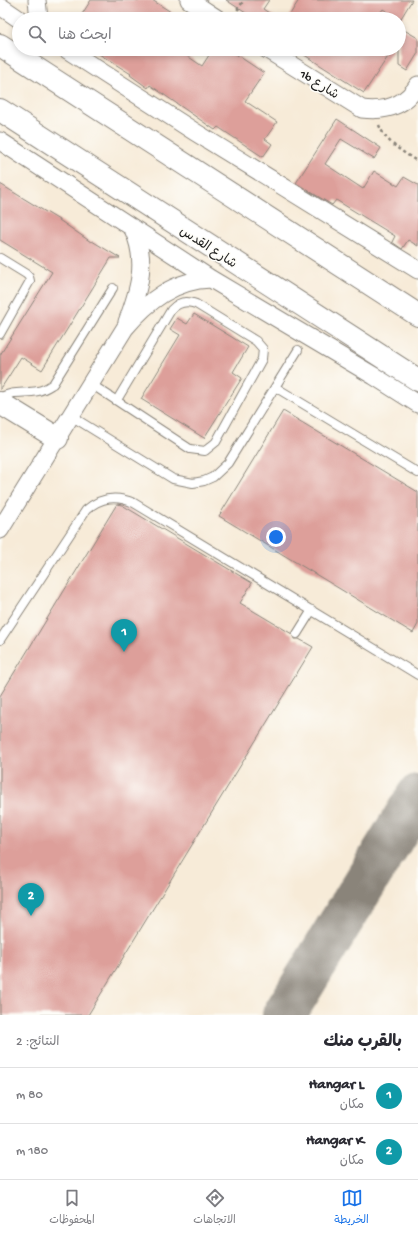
<!DOCTYPE html>
<html lang="ar">
<head>
<meta charset="utf-8">
<style>
	body { margin:0; font-family:"Gochi Hand","Playpen Sans Arabic",sans-serif; background:#f2f2f3; color:#2b2b33; direction:rtl }
	.you { position:absolute; left:276px; top:537px; width:14px; height:14px; margin:-10px; border:3px solid #fff; border-radius:50%; background:#1a73e8; box-shadow:0 0 0 6px #1a73e833 }
	.badge { display:grid; place-items:center; width:26px; height:26px; border-radius:50%; background:#1a73e8; color:#fff; font-size:13px; font-weight:700 }
	.pin { position:absolute; translate:-50% -33px; filter:drop-shadow(0 1px 2px #0008) }
	.pin::after { content:''; position:absolute; top:21px; width:14px; height:12px; background:inherit; clip-path:polygon(0 0,100% 0,50% 100%) }
	.list { margin:0; padding:0; list-style:none }
	h2 { display:flex; justify-content:space-between; align-items:center; height:52px; margin:0; padding:0 16px; font-size:17px }
	h2 small { font-size:13px; font-weight:400; color:#7c7c81 }
	.list li { display:grid; grid-template-columns:26px 1fr auto; gap:12px; align-items:center; box-sizing:border-box; height:56px; padding:0 16px; border-top:1px solid #e1e1e2 }
	.list b { display:block; font-size:15px; white-space:nowrap }
	.list p { margin:0; font-size:13px; white-space:nowrap; color:#7c7c81 }
	.list em { font-size:13px; font-style:normal; color:#7c7c81 }
	.icon { flex:none; width:22px; height:22px; fill:none; stroke:currentColor; stroke-width:2; stroke-linecap:round; stroke-linejoin:round }
	.map { position:relative; flex:none; width:418px; height:1015px; overflow:hidden; direction:ltr }
	.search { position:absolute; background:#fff; box-shadow:0 2px 6px #0003; left:12px; right:12px; top:12px; height:44px; display:flex; align-items:center; gap:10px; box-sizing:border-box; padding:0 14px; border-radius:22px; color:#7c7c81; font-size:15px }
	.sheet { height:164px; background:#fff }
	nav { display:flex; justify-content:space-around; align-items:center; box-sizing:border-box; height:56px; border-top:1px solid #e1e1e2; background:#fff; font-size:11px; color:#7c7c81 }
	nav a { display:grid; justify-items:center; gap:2px }
	nav .on { color:#1a73e8 }
	.map>svg:first-child { display:block }
	.lines { fill:none; stroke-linecap:round; stroke-linejoin:round }
	.taxiway { stroke:#8a847a; stroke-width:44 }
	.building { fill:#dd9f9a }
	.lane-casing { stroke:#8a847a; stroke-width:10 }
	.street-casing { stroke:#8a847a; stroke-width:19 }
	.secondary-casing { stroke:#8a847a; stroke-width:24 }
	.path { stroke:#8a847a; stroke-width:2.5; stroke-dasharray:3 3; stroke-linecap:butt }
	.lane { stroke:#fff; stroke-width:8 }
	.street { stroke:#fff; stroke-width:17 }
	.secondary { stroke:#fff; stroke-width:22 }
	.labels { text-anchor:middle; stroke-width:3; stroke-linejoin:round; paint-order:stroke }
	.street-label { font-size:13px; fill:#1c1c1c; stroke:#fdfcf7 }
</style>
</head>
<body>
<div class="map">
<svg width="418" height="1015" viewBox="0 0 418 1015">
	<rect width="100%" height="100%" fill="#fdfcf7"/>
	<filter id="ink" filterUnits="userSpaceOnUse"><feTurbulence type="fractalNoise" baseFrequency=".025" numOctaves="2"/><feDisplacementMap in="SourceGraphic" scale="8" xChannelSelector="R" yChannelSelector="G"/><feConvolveMatrix kernelMatrix="1 2 1 2 8 2 1 2 1" color-interpolation-filters="sRGB"/></filter>
	<filter id="wash" filterUnits="userSpaceOnUse"><feTurbulence type="fractalNoise" baseFrequency=".012" numOctaves="4" result="noise"/><feDisplacementMap in="SourceGraphic" scale="16" xChannelSelector="R" yChannelSelector="G"/><feGaussianBlur stdDeviation="0.9" result="paint"/><feColorMatrix in="noise" values="0 0 0 0 0 0 0 0 0 0 0 0 0 0 0 0 0 1.4 0 .05"/><feComposite in="paint" operator="in"/></filter>
	<g filter="url(#wash)">
		<rect width="100%" height="100%" fill="#f7ebd8"/>
		<g class="lines">
			<path class="taxiway" d="M284,1015L418,796"/>
		</g>
		<g id="blocks">
			<path class="building" d="M91,0H152L182,19H79Z
				M226,0H269L263,9L278,19H255Z
				M299,0H412L400,20L383,9L376,19H287Z
				M399,27L418,38V53L407,71L399,66Z
				M91,49H177L202,66L213,49H228L264,73L245,101L277,122L265,139L272,144L263,157L218,127L215,130L150,85L148,88L130,75L131,74Z
				M295,49H393L364,93Z
				M337,119L381,148L374,159L341,139L325,164L363,189L374,171L398,186L404,177L418,185V246L408,240L402,249L392,242L395,236L336,200L332,205L296,183Z
				M0,184L59,220L91,242L92,241L120,258H111L42,370L21,357L0,390V355L52,272L0,240Z
				M194,314L248,347L233,372L242,378L204,438L141,399L180,335L170,329L177,318L187,324Z
				M283,411L418,492V624L413,633L219,516Z
				M117,504L122,505L252,583L240,603L292,634L294,639H299L313,647L88,1015H0V696Z"/>
		</g>
	</g>
	<g filter="url(#ink)">
		<use href="#blocks" fill-opacity="0" stroke="#8a847a" stroke-width="1"/>
		<g class="lines">
			<g class="lane-casing">
				<path id="lane" d="M0,258L26,274L29,277L30,281L0,334
					M91,384L190,449L205,451L216,442L262,359L263,349L256,341L196,304C186,300 178,302 171,310L117,400
					M275,387L418,473
					M0,398C13,390 24,394 38,391C44,390 48,387 53,384L113,288
					M71,416L173,479L193,483L204,481L213,477L228,463L298,350
					M297,634L312,610
					M0,640L86,510C101,497 116,495 134,503L418,675"/>
			</g>
			<g class="street-casing">
				<path id="street" d="M37,0L39,19
					M189,0L218,19
					M0,6L19,19
					M66,49L195,132L418,270
					M266,49L362,109C385,112 405,106 418,85
					M0,141L211,279L374,376L418,404
					M127,322C139,290 148,262 133,229
					M0,530L125,328C148,301 174,280 211,279"/>
			</g>
			<g class="secondary-casing">
				<path id="secondary" d="M0,45L418,315
					M0,110L418,380
					M0,403L57,438"/>
			</g>
			<path class="path" d="M234,15L244,0
				M379,125C386,143 402,151 418,162"/>
			<use href="#lane" class="lane"/>
			<use href="#street" class="street"/>
			<use href="#secondary" class="secondary"/>
		</g>
	</g>
	<g class="labels">
		<g class="street-label">
			<text transform="translate(320 83) rotate(32)" y="5">1b شارع</text>
			<text transform="translate(209 246) rotate(33)" y="5">شارع القدس</text>
		</g>
	</g>
</svg>
<div class="you"></div>
<div class="pin badge" style="left:124px;top:652px;background:#0f9aa8">1</div>
<div class="pin badge" style="left:31px;top:916px;background:#0f9aa8">2</div>
<div class="search"><svg class="icon" aria-label="search" viewBox="0 0 24 24"><circle cx="10" cy="10" r="6"/><path d="M15 15l6 6"/></svg>ابحث هنا</div>
</div>
<section class="sheet">
<h2>بالقرب منك<small>النتائج: 2</small></h2>
<ul class="list">
<li><span class="badge" style="background:#0f9aa8">1</span><div><b>Hangar L</b><p>مكان</p></div><em>80 m</em></li>
<li><span class="badge" style="background:#0f9aa8">2</span><div><b>Hangar K</b><p>مكان</p></div><em>180 m</em></li>
</ul>
</section>
<nav>
<a class="on"><svg class="icon" aria-label="map" viewBox="0 0 24 24"><path d="M3 6l6-2 6 2 6-2v14l-6 2-6-2-6 2zM9 4v14M15 6v14"/></svg>الخريطة</a>
<a><svg class="icon" aria-label="directions" viewBox="0 0 24 24"><path d="M12 3l9 9-9 9-9-9zM9 14v-3h6M13 9l2 2-2 2"/></svg>الاتجاهات</a>
<a><svg class="icon" aria-label="saved" viewBox="0 0 24 24"><path d="M7 4h10v16l-5-4-5 4z"/></svg>المحفوظات</a>
</nav>
</body>
</html>
